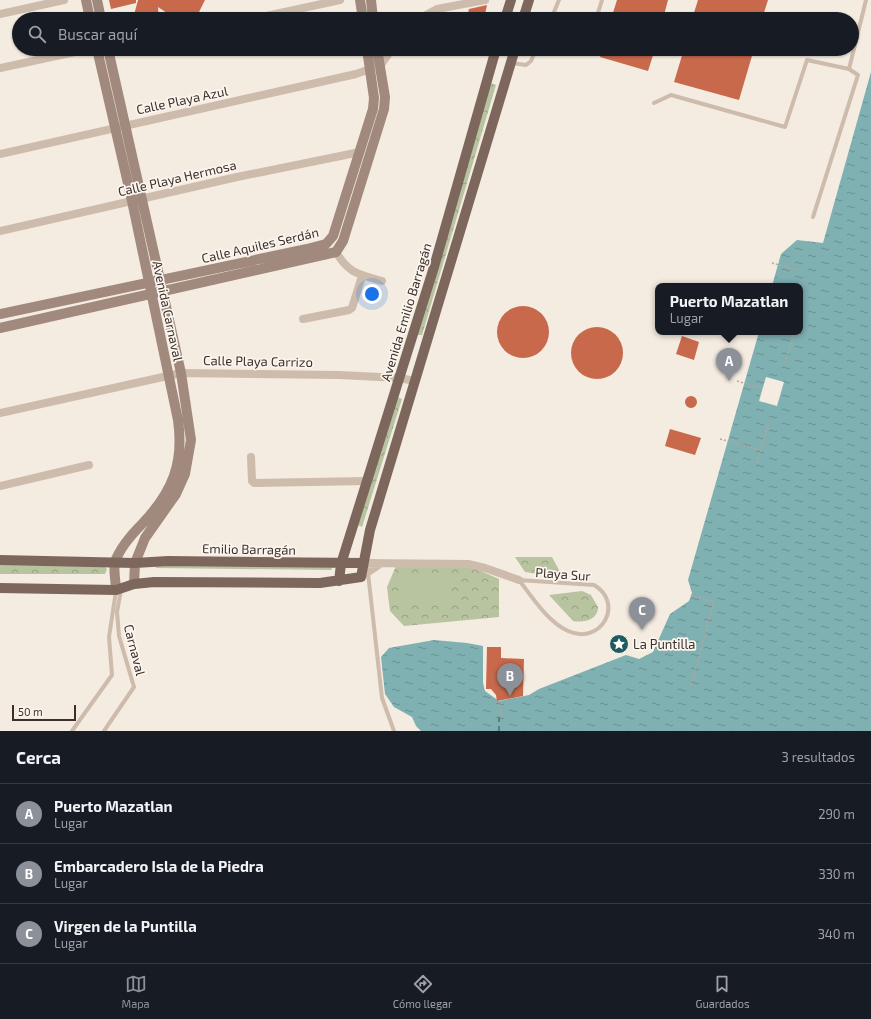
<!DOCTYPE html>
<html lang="es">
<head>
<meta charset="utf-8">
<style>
	body { margin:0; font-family:"Exo 2",sans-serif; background:#242831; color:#f1f3f6 }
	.scale { position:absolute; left:12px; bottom:10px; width:64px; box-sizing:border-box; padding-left:4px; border:2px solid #3b302b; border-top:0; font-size:11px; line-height:14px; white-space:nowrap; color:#3b302b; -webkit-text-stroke:3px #fbf5ee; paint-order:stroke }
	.you { position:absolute; left:372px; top:294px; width:14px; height:14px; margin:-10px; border:3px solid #fff; border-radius:50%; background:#1a73e8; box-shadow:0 0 0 6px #1a73e833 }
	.badge { display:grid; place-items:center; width:26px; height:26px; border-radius:50%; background:#8c9099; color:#fff; font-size:13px; font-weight:700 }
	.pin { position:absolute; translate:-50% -33px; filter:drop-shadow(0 1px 2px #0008) }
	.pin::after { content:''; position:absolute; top:21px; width:14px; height:12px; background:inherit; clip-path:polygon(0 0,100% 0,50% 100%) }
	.popup { position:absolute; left:655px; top:283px; width:148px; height:52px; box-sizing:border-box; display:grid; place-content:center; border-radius:8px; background:#171b24; filter:drop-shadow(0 1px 3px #0005); font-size:13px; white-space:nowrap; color:#9ea1a6 }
	.popup b { font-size:15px; color:#f1f3f6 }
	.popup::after { content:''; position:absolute; left:50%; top:100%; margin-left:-8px; border:8px solid transparent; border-top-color:#171b24 }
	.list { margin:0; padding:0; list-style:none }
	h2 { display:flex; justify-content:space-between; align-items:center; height:52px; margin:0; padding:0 16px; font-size:17px }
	h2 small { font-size:13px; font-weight:400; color:#9ea1a6 }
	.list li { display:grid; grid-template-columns:26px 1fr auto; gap:12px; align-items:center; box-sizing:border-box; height:60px; padding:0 16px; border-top:1px solid #363941 }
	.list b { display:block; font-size:15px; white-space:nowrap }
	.list p { margin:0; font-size:13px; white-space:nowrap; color:#9ea1a6 }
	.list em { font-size:13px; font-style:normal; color:#9ea1a6 }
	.icon { flex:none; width:22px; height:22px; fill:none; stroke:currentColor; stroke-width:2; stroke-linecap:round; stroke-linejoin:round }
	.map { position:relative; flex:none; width:871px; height:731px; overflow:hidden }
	.search { position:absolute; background:#171b24; box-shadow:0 1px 3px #0004; left:12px; right:12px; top:12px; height:44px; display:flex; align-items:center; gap:10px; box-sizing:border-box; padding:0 14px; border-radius:22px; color:#9ea1a6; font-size:15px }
	.sheet { height:232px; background:#171b24 }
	nav { display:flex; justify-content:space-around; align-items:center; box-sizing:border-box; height:56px; border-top:1px solid #363941; background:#171b24; font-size:11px; color:#9ea1a6 }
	nav a { display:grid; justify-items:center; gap:2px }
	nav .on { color:#8c9099 }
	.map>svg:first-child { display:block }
	.park { fill:url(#park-crowns) }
	.garden { fill:#b8c4a0 }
	.water { fill:url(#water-ripples) }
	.pier { fill:#f4ebe1 }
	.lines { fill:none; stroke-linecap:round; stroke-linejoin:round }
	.ferry { stroke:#1f5a5e; stroke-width:1; stroke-dasharray:5 4; stroke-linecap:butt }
	.building { fill:#c8694b }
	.path { stroke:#b9a596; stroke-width:1.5; stroke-dasharray:2 2; stroke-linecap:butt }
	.lane { stroke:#cdbbac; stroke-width:4 }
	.street { stroke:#cdbbac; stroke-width:8 }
	.secondary { stroke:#a18a7d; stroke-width:10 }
	.primary { stroke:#7d675c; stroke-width:10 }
	.labels { text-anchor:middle; stroke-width:3.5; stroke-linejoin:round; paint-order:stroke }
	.street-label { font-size:13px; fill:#3b302b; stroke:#fbf5ee }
	.poi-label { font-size:13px; fill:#3b302b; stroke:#fbf5ee; text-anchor:start }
</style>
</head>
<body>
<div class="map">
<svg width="871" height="731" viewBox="0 0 871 731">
	<defs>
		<pattern id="park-crowns" width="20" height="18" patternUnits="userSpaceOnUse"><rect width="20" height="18" fill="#b8c4a0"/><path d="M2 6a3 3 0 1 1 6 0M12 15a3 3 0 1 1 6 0" fill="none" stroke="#97a083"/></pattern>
		<pattern id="water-ripples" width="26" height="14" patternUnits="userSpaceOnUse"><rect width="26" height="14" fill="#7fb0b2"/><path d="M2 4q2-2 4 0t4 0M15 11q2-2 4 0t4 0" fill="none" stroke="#699091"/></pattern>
	</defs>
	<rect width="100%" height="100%" fill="#f4ebe1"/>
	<path class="park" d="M490,83L496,85L422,335H417Z
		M397,397L402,399L362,527L358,525Z
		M515,557H552L559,570L568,576L545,575L525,572Z
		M0,563L101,564L107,569L105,574H0Z
		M155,564L333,567L331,570L156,568Z
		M396,566L472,567L499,579V617L404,626L390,611L387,587Z
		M582,591L591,595L598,607C598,620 584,623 573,621L549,595Z"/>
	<path class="garden" d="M450,574L452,602H401L400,575Z"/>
	<path class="water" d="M871,72V731H421L416,726L412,717L394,707L385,694L381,657L389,648L434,640L467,643L483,646V683L485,691L499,701L529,695L539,689L626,655L639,659L653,652L670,614L689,601L692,593L688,580L759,332H800V286H772L781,254L797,240L823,243Z"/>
	<path class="pier" d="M766,377L784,382L777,406L759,401Z"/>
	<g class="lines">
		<path class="ferry" d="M499,717V731"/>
	</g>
	<path class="building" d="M109,0H136V3L111,9Z
		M138,0H205L199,12L187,19L173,17L158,7L159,19H133Z
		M617,0H668L663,19H611Z
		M698,0H768L762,19H692Z
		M487,5L484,19L467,16L469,9Z
		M603,49H655L648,71L600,57Z
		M684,49H754L739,100L674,82Z
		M497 332a26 26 0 1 1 52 0a26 26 0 1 1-52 0Z
		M571 353a26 26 0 1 1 52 0a26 26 0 1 1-52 0Z
		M682,336L699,342L694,360L676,354Z
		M685 402a6 6 0 1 1 12 0a6 6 0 1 1-12 0Z
		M670,429L701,438L695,455L665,446Z
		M487,647H501V658L524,659L523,696L497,701L496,695L491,689H486Z"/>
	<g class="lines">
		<path class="path" d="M772,263L797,270
			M785,332L794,334L795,332
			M785,363L794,334
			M737,381L763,389
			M720,439L761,450
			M757,463L769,422
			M691,595L714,602L691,685
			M499,701L501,712L499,717"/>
		<path class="lane" d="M551,19L559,0
			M596,19L602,0
			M512,63L526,65L531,61L536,49
			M654,103L671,95L785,127L807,60L849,69
			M813,217L858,75L849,69L866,0
			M368,573L382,698L394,731
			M519,580L594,585C625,603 601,646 568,631C548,622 532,597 519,580Z
			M72,731L112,675L109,637L116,591
			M104,731L134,687L119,636L117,612L121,590"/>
		<path class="street" d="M0,14L64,0
			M252,19L340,0
			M419,19L437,9L485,0
			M380,66L392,49
			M0,68L89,49
			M0,154L356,74L370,69
			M0,231L237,177L360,152
			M336,252C349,274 359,274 382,281
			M303,319L349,310L352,308L362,276
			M0,413L181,373L339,375L400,378L414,381
			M251,457L252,481L254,483L367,481
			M0,486L89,465
			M363,563L468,564L485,568L519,580
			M361,577L380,564"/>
		<path class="secondary" d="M86,0L90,19
			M97,0L101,19
			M360,0L363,19
			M371,0L373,19
			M97,49L132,201L178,420C184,463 173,491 143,523C132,534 120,547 115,562C113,570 116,582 116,590
			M108,49L181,373L191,440L185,474L176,494L145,538L135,563L134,584
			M0,314L307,249L326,244L333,236L373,109L374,98L367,49
			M0,328L336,252L343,241L384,109L385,97L377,49"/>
		<path class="primary" d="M505,19L511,0
			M523,19L529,0
			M0,560L135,563L168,561L363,563
			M339,581L341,564L434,267L496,49
			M0,588L116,590L134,584L154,582L320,583L361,577L370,530L515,49"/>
	</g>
	<defs>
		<g id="sight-disc" transform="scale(1)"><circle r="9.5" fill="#1f5a5e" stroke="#fbf5ee"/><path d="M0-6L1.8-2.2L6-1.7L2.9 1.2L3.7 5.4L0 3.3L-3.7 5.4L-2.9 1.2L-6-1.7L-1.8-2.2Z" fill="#fff"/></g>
	</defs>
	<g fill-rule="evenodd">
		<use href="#sight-disc" x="619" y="644"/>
	</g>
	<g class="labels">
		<g class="street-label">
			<text transform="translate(182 100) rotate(-12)" y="5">Calle Playa Azul</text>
			<text transform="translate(177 178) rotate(-13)" y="5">Calle Playa Hermosa</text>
			<text transform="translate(260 245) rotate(-13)" y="5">Calle Aquiles Serdán</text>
			<text transform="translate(168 311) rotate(78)" y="5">Avenida Carnaval</text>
			<text transform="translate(406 312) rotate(-73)" y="5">Avenida Emilio Barragán</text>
			<text transform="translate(258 361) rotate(1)" y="5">Calle Playa Carrizo</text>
			<text transform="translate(249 549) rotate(1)" y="5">Emilio Barragán</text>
			<text transform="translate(563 574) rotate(4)" y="5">Playa Sur</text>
			<text transform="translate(135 650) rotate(76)" y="5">Carnaval</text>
		</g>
		<g class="poi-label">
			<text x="633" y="649">La Puntilla</text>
		</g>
	</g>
</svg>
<div class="scale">50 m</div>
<div class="you"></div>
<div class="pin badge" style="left:729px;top:381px">A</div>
<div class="popup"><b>Puerto Mazatlan</b>Lugar</div>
<div class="pin badge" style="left:510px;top:696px">B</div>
<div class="pin badge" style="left:642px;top:630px">C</div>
<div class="search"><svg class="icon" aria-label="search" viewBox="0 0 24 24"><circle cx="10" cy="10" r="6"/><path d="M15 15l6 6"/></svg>Buscar aquí</div>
</div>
<section class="sheet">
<h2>Cerca<small>3 resultados</small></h2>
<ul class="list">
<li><span class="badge">A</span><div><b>Puerto Mazatlan</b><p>Lugar</p></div><em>290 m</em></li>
<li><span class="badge">B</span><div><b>Embarcadero Isla de la Piedra</b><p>Lugar</p></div><em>330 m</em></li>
<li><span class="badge">C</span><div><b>Virgen de la Puntilla</b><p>Lugar</p></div><em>340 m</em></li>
</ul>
</section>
<nav>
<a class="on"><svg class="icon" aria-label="map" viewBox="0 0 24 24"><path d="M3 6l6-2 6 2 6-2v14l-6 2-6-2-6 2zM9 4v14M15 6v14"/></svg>Mapa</a>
<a><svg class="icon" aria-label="directions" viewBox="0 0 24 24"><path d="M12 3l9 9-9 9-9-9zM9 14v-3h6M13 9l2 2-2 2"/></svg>Cómo llegar</a>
<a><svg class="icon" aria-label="saved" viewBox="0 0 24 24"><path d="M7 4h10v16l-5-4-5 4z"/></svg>Guardados</a>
</nav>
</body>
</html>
